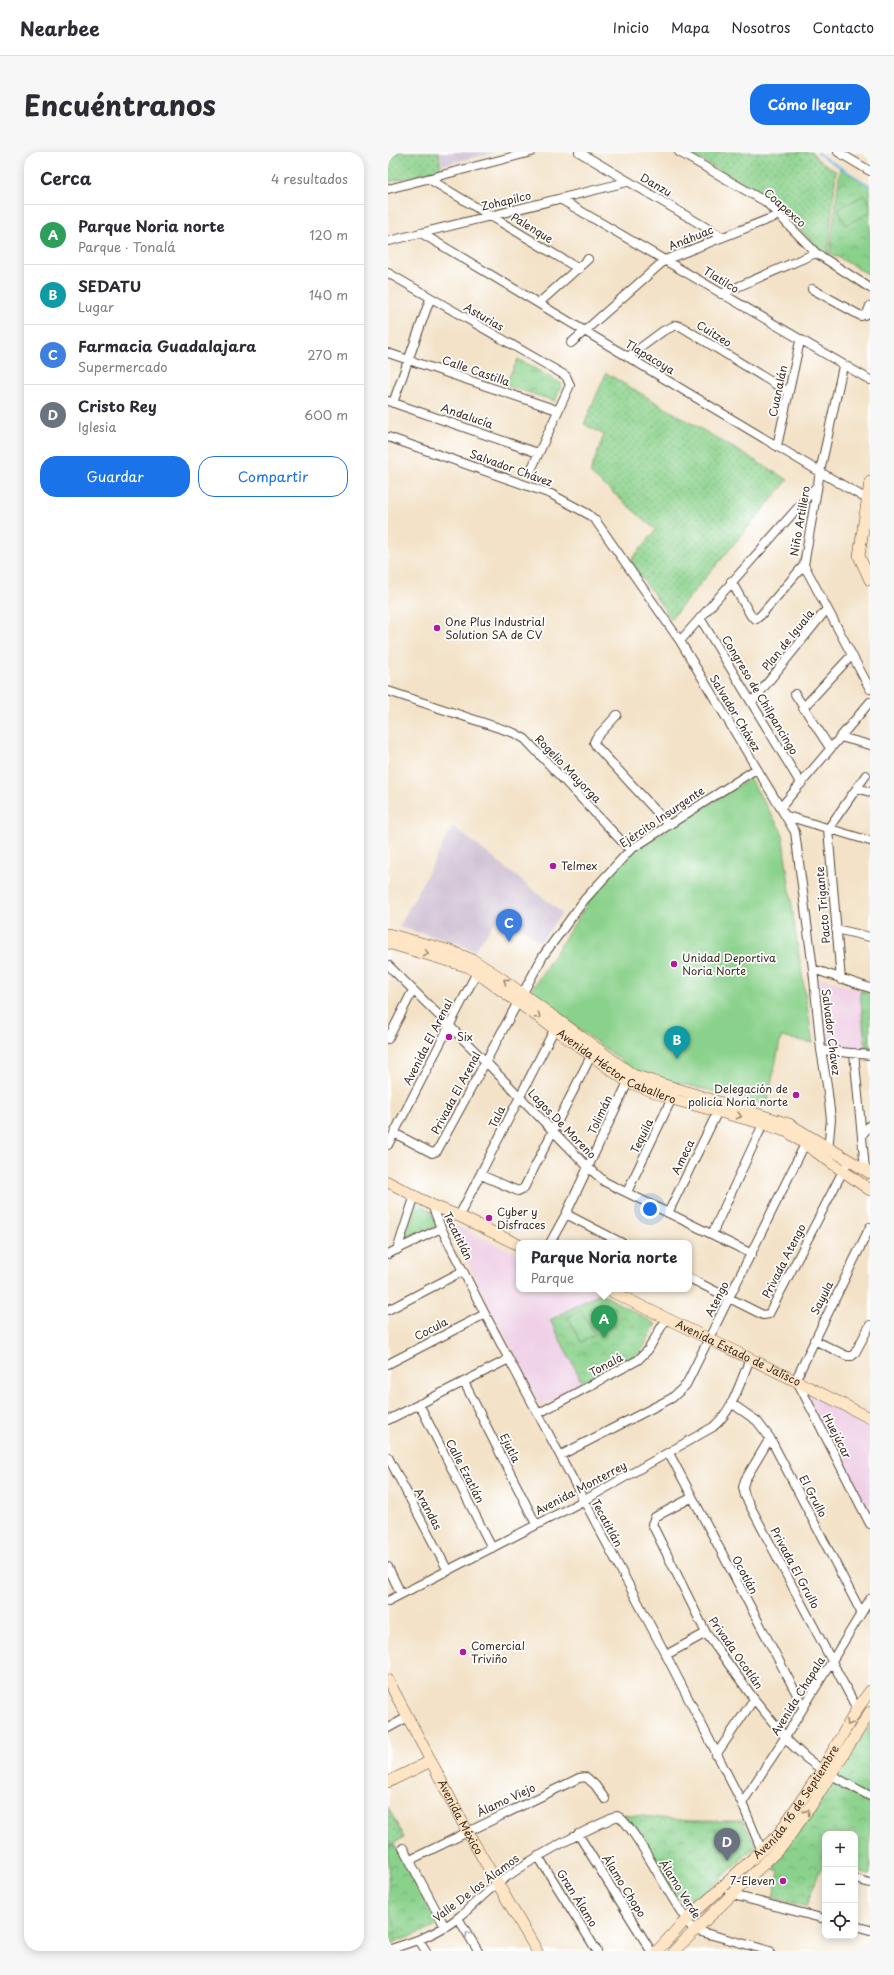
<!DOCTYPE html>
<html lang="es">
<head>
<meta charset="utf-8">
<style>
	body { margin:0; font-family:"Playpen Sans",sans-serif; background:#f7f7f7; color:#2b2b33 }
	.controls { position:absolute; right:12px; bottom:12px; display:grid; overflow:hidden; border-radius:8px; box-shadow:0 2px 10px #0003 }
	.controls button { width:36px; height:36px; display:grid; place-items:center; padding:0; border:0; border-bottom:1px solid #e1e1e2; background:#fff; color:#2b2b33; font:20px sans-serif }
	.you { position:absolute; left:262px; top:1057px; width:14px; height:14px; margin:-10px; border:3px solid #fff; border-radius:50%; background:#1a73e8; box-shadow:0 0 0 6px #1a73e833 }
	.badge { display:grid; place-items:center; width:26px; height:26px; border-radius:50%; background:#1a73e8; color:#fff; font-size:13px; font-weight:700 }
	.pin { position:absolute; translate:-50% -33px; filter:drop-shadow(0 1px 2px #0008) }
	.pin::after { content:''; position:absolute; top:21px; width:14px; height:12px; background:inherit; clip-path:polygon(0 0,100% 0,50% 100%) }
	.popup { position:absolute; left:128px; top:1088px; width:176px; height:52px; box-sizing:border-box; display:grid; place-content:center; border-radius:8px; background:#fff; filter:drop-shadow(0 1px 3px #0005); font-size:13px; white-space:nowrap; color:#7c7c81 }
	.popup b { font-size:15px; color:#2b2b33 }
	.popup::after { content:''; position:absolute; left:50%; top:100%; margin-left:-8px; border:8px solid transparent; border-top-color:#fff }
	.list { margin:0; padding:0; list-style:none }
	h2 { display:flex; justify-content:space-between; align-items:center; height:52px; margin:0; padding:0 16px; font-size:17px }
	h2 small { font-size:13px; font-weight:400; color:#7c7c81 }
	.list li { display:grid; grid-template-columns:26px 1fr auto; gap:12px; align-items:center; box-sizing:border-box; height:60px; padding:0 16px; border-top:1px solid #e1e1e2 }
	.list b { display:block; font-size:15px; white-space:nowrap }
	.list p { margin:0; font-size:13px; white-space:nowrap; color:#7c7c81 }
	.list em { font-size:13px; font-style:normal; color:#7c7c81 }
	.actions { display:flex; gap:8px; padding:12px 16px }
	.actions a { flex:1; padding:9px 0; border:1px solid #1a73e8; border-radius:16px; text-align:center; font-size:14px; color:#1a73e8 }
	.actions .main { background:#1a73e8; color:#fff }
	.icon { flex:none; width:22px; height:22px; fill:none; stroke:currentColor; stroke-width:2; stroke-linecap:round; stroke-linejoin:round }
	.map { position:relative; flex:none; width:482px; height:1799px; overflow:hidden; border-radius:16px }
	header { display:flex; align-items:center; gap:24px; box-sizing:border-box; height:56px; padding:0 20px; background:#fff; border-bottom:1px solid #e1e1e2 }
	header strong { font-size:19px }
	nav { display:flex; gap:22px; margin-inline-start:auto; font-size:14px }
	.intro { display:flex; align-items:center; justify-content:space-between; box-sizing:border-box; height:96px; padding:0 24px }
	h1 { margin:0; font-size:28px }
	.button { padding:10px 18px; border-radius:16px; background:#1a73e8; color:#fff; font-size:14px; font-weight:700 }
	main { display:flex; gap:24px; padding:0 24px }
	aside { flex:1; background:#fff; border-radius:16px; box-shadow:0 2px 10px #0003 }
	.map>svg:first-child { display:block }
	.built { fill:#efd0e6 }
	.industrial { fill:#cdbed2 }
	.grass { fill:url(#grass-dots); stroke:#627e54 }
	.park { fill:url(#park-crowns); stroke:#627e54 }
	.garden { fill:#8ad18b; stroke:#627e54 }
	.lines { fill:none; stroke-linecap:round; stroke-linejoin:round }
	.stream { stroke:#76b6ea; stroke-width:2 }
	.street-casing { stroke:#574637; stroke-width:10 }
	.secondary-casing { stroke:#574637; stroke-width:12 }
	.street { stroke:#fff; stroke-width:8 }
	.secondary { stroke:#fee5c5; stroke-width:11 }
	.oneway { stroke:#9c8872 }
	.oneway2 { stroke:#a79f9a }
	.poi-dot { fill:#b5179e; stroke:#fff; stroke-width:1.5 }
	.labels { text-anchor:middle; stroke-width:3.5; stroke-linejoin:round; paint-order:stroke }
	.street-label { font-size:11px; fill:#3b2a1e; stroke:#fff }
	.poi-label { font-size:11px; fill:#3b2a1e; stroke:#fff; text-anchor:start }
</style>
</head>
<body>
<header>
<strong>Nearbee</strong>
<nav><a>Inicio</a><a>Mapa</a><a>Nosotros</a><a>Contacto</a></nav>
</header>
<div class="intro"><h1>Encuéntranos</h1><a class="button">Cómo llegar</a></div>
<main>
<aside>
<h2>Cerca<small>4 resultados</small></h2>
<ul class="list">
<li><span class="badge" style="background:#2e9e5b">A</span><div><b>Parque Noria norte</b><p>Parque · Tonalá</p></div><em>120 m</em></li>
<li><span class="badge" style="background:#0f9aa8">B</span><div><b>SEDATU</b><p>Lugar</p></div><em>140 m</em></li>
<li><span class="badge" style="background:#3f7fe0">C</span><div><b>Farmacia Guadalajara</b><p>Supermercado</p></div><em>270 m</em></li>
<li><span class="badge" style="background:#6b7280">D</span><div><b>Cristo Rey</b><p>Iglesia</p></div><em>600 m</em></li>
</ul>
<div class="actions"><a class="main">Guardar</a><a>Compartir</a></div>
</aside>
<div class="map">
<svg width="482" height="1799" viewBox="0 0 482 1799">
	<defs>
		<pattern id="grass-dots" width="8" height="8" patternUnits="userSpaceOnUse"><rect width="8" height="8" fill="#8ad18b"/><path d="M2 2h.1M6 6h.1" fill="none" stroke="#72aa71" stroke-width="1.8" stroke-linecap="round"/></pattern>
		<pattern id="park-crowns" width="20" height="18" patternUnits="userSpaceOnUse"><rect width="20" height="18" fill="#8ad18b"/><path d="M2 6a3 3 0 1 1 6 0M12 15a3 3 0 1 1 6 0" fill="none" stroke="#72aa71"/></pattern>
	</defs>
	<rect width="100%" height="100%" fill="#fff"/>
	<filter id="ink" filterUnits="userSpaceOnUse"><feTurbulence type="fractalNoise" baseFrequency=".025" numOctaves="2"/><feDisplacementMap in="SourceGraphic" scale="8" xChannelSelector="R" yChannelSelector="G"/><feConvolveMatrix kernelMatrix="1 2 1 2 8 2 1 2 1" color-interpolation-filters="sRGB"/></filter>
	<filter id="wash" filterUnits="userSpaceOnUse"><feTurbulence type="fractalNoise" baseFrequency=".012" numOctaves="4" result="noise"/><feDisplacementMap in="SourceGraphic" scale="16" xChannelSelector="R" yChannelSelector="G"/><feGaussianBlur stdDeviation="0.9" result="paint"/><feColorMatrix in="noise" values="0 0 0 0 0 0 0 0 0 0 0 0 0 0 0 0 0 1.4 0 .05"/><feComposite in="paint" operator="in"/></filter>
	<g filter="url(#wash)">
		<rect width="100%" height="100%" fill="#f3e2c7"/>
		<path class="built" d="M428,825L472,838L478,902L438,897Z
			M58,1069L131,1103V1137H203L212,1141L160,1168H162L195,1232L153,1255Z
			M415,1239L482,1272V1367Z"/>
		<path class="industrial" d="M52,0H109L54,13Z
			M65,674L174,761L152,791L114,761L86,799L69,791L11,775Z"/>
		<path class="grass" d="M0,0H51L53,18L0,30Z
			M299,0H424L429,7L448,19L440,104L374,42Z
			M218,221L400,328L283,467L242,409L268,378L202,321L216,283L196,272Z
			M0,1655L16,1686L0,1694Z"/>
		<path class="park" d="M452,16L482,33V123L442,101Z
			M130,207L174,232L167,249L117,233Z
			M472,838L482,841V902H478Z
			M29,1050L42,1058L49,1074L14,1091Z
			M212,1141L268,1172L253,1200L195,1232L162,1168Z
			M482,1572V1723L467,1719V1682H437V1713L432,1718L418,1755L385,1745L391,1719L385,1717Z
			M235,1662L302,1669H355L368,1694L298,1759Z
			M6,1692L49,1771L47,1775L0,1793V1695Z"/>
		<path class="garden" d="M476,43L482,52V60L458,73L450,57Z
			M362,627L394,680L408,784L425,891L393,885L379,952L251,922L142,840L201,749L240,702Z
			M193,1158L207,1183L193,1190L180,1165Z
			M0,1756L9,1780L0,1783Z"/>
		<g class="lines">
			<path class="stream" d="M430,0L431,2L482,34"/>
		</g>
	</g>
	<g filter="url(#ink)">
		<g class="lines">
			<g class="street-casing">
				<path id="street" d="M191,0L334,85
					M291,0L378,50L428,101L482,136
					M450,0L482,19
					M41,27L191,117
					M0,37L143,0
					M172,47L482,228
					M33,81L432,320L479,347
					M1,89L239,30
					M0,121L178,224L182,233L143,318
					M424,137L473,164L479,162L482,154
					M333,142L428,101
					M151,151L200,107
					M183,191L277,108L391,63
					M0,201L169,258
					M240,205L275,179L288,173L294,175L400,240
					M455,214L432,320L416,413L482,537
					M0,249L150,301
					M5,251L42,147
					M0,285L163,342L200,362L208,369L292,489L407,680L425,817L433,898L439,933L443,967L440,999
					M389,294L412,189
					M343,429L363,464L368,467L373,463L416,413
					M312,466L413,632
					M292,489L429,334
					M0,539L126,581L137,587L242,698
					M407,542L442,596
					M364,550L438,458
					M415,556L463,504
					M229,563L208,586L206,590L208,594L280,672
					M452,585L482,593
					M469,636L482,640
					M393,655L482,550
					M399,664L482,689
					M448,777L482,785
					M0,813L97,909L200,1015L217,1030L364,1102
					M425,817L482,836
					M453,828L440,677L478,623
					M0,887L25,838
					M433,898L482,903
					M466,901L477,1017
					M6,981L44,1001L49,999L155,804L197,747L242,698L368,617
					M474,983L482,973
					M0,993L89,820
					M93,1023L130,1039L136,1036L205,900
					M239,1040L286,942
					M44,1053L53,1076L97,1162L278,1503L354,1651L374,1699
					M280,1061L330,959
					M178,1062L234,1091
					M71,1064L167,876
					M482,1075L408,1227L482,1372
					M324,1082L377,968
					M162,1091L178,1062L240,930
					M9,1098L27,1043
					M0,1102L53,1076
					M301,1126L375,1163L381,1162L457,1015
					M0,1158L75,1119
					M426,1188L459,1204H464L467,1201L482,1173
					M0,1212L97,1162
					M76,1230L148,1372
					M343,1251L369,1269L382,1286L473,1460
					M31,1252L104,1396
					M151,1261L250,1208L260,1198L278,1167
					M0,1268L121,1207
					M382,1286L357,1328L355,1335L357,1344L469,1557
					M281,1301L415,1554
					M173,1303L284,1246L298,1233L419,988
					M0,1305L60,1419
					M303,1346L267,1365L264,1372L318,1481L366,1547L402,1591L418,1606L434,1618L482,1644
					M0,1415L13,1442
					M0,1449L195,1349L325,1275C345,1259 352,1230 362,1207
					M278,1503L318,1481
					M0,1576L20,1565
					M328,1603L366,1547
					M354,1651L398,1584L482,1447
					M190,1682L263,1799
					M15,1696L57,1775
					M150,1704L209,1799
					M22,1708L191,1626L198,1625L207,1633L217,1647
					M467,1727L482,1731
					M341,1742L437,1767
					M70,1766L90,1799
					M467,1774L482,1778
					M31,1788L38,1799
					M0,1798C25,1790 50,1782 71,1765C85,1754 96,1741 110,1731C147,1704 187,1683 229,1664C245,1669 287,1758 306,1778L382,1799"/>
			</g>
			<g class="secondary-casing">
				<g id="secondary">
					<path d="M482,330L471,404L482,428"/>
					<path d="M0,782L63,799L85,808L113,826L245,923L401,972L482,1021"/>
					<path id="s1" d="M0,791L81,815L240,930L284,947L376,972L400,980L482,1038"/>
					<path d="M0,1030L44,1053L71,1064L131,1093"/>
					<path id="s2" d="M219,1137C306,1181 395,1221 482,1266"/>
					<path id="s3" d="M0,1528L43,1609L79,1679L149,1799"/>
					<path d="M0,1630L43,1609"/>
					<path id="s4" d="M269,1799L293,1773L389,1684L434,1618L469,1557L482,1539"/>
					<path d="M286,1799L395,1693L425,1651L482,1560"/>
				</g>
			</g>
			<use href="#street" class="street"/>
			<use href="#secondary" class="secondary"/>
		</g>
		<defs><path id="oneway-chevron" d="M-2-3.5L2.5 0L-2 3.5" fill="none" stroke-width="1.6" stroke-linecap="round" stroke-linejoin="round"/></defs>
		<g class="oneway">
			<use href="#oneway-chevron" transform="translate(38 801) rotate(16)"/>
			<use href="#oneway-chevron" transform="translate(118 829) rotate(-144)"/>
			<use href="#oneway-chevron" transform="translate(150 864) rotate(35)"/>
			<use href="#oneway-chevron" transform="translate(351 964) rotate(16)"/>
			<use href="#oneway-chevron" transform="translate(461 1571) rotate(120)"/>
			<use href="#oneway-chevron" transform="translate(419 1660) rotate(-55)"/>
		</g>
		<use class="oneway2" href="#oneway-chevron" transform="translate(80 1782) rotate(-121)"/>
	</g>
	<g class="poi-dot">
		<circle cx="49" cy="476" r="4"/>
		<circle cx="165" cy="714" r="4"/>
		<circle cx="286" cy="812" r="4"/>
		<circle cx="61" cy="885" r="4"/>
		<circle cx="408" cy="943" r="4"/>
		<circle cx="101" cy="1066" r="4"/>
		<circle cx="75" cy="1500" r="4"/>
		<circle cx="395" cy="1729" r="4"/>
	</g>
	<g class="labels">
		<g class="street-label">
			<text transform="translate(268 33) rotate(30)" y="4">Danzu</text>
			<text transform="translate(118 49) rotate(-13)" y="4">Zohapilco</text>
			<text transform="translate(397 56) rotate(42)" y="4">Coapexco</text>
			<text transform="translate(144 76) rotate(31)" y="4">Palenque</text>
			<text transform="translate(303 86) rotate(-22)" y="4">Anáhuac</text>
			<text transform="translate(333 128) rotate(31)" y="4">Tlatilco</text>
			<text transform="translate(96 165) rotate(30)" y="4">Asturias</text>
			<text transform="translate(326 182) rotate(32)" y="4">Cuitzeo</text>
			<text transform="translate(262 205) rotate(31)" y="4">Tlapacoya</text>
			<text transform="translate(88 219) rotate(19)" y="4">Calle Castilla</text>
			<text transform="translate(390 239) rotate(-78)" y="4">Cuanalán</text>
			<text transform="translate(79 264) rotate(19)" y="4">Andalucía</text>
			<text transform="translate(123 316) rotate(20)" y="4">Salvador Chávez</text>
			<text transform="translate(412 369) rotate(-80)" y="4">Niño Artillero</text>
			<text transform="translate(400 488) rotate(-51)" y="4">Plan de Iguala</text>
			<text transform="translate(372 543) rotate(59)" y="4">Congreso de Chilpancingo</text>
			<text transform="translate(347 561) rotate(59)" y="4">Salvador Chávez</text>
			<text transform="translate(180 617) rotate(46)" y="4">Rogelio Mayorga</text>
			<text transform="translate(274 665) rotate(-34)" y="4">Ejército Insurgente</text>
			<text transform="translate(435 753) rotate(-95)" y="4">Pacto Trigante</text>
			<text transform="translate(443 880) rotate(83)" y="4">Salvador Chávez</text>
			<text transform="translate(40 890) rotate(-63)" y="4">Avenida El Arenal</text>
			<text dy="4" stroke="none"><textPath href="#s1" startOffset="263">Avenida Héctor Caballero</textPath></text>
			<text transform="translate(68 941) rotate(-62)" y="4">Privada El Arenal</text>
			<text transform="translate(212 963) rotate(-65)" y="4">Tolimán</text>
			<text transform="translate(109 965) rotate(-64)" y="4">Tala</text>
			<text transform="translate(174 972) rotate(46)" y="4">Lagos De Moreno</text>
			<text transform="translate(254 984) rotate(-64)" y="4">Tequila</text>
			<text transform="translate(295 1005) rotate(-64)" y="4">Ameca</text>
			<text transform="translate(70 1084) rotate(64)" y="4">Tecatitlán</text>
			<text transform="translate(396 1109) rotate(-63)" y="4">Privada Atengo</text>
			<text transform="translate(434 1146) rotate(-63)" y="4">Sayula</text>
			<text transform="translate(329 1147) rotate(-63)" y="4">Atengo</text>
			<text transform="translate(43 1177) rotate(-27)" y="4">Cocula</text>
			<text dy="4" stroke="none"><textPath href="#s2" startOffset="146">Avenida Estado de Jalisco</textPath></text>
			<text transform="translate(218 1213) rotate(-28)" y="4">Tonalá</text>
			<text transform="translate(449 1284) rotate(63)" y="4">Huejúcar</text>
			<text transform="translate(122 1296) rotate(63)" y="4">Ejutla</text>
			<text transform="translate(77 1319) rotate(63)" y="4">Calle Ezatlán</text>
			<text transform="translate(193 1336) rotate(-28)" y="4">Avenida Monterrey</text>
			<text transform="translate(425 1344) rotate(62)" y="4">El Grullo</text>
			<text transform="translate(40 1357) rotate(62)" y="4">Arandas</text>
			<text transform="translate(219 1371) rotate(62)" y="4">Tecatitlán</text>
			<text transform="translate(407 1416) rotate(62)" y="4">Privada El Grullo</text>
			<text transform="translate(357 1423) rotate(62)" y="4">Ocotlán</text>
			<text transform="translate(348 1501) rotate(55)" y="4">Privada Ocotlán</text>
			<text transform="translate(410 1544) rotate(-58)" y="4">Avenida Chapala</text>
			<text transform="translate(118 1648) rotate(-25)" y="4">Álamo Viejo</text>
			<text dy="4" stroke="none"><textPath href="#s4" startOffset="205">Avenida 16 de Septiembre</textPath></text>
			<text dy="4" stroke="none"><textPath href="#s3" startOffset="155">Avenida México</textPath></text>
			<text transform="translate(236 1734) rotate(58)" y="4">Álamo Chopo</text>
			<text transform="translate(88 1736) rotate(-37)" y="4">Valle De los Álamos</text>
			<text transform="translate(292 1737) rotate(58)" y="4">Álamo Verde</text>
			<text transform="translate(189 1746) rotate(58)" y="4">Gran Álamo</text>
		</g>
		<g class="poi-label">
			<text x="57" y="474">One Plus Industrial<tspan x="57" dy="13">Solution SA de CV</tspan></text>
			<text x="173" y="718">Telmex</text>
			<text x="294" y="810">Unidad Deportiva<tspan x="294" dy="13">Noria Norte</tspan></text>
			<text x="69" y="889">Six</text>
			<text x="400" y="941" text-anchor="end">Delegación de<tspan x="400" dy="13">policía Noria norte</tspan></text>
			<text x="109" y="1064">Cyber y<tspan x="109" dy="13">Disfraces</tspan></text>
			<text x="83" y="1498">Comercial<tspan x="83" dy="13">Triviño</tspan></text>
			<text x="387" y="1733" text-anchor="end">7-Eleven</text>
		</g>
	</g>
</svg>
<div class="controls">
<button>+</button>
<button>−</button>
<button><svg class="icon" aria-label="locate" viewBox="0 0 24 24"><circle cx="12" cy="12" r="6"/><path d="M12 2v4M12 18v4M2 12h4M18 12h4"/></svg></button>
</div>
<div class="you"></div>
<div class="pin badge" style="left:216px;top:1186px;background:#2e9e5b">A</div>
<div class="popup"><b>Parque Noria norte</b>Parque</div>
<div class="pin badge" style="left:289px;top:907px;background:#0f9aa8">B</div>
<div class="pin badge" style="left:121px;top:790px;background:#3f7fe0">C</div>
<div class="pin badge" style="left:339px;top:1709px;background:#6b7280">D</div>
</div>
</main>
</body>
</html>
